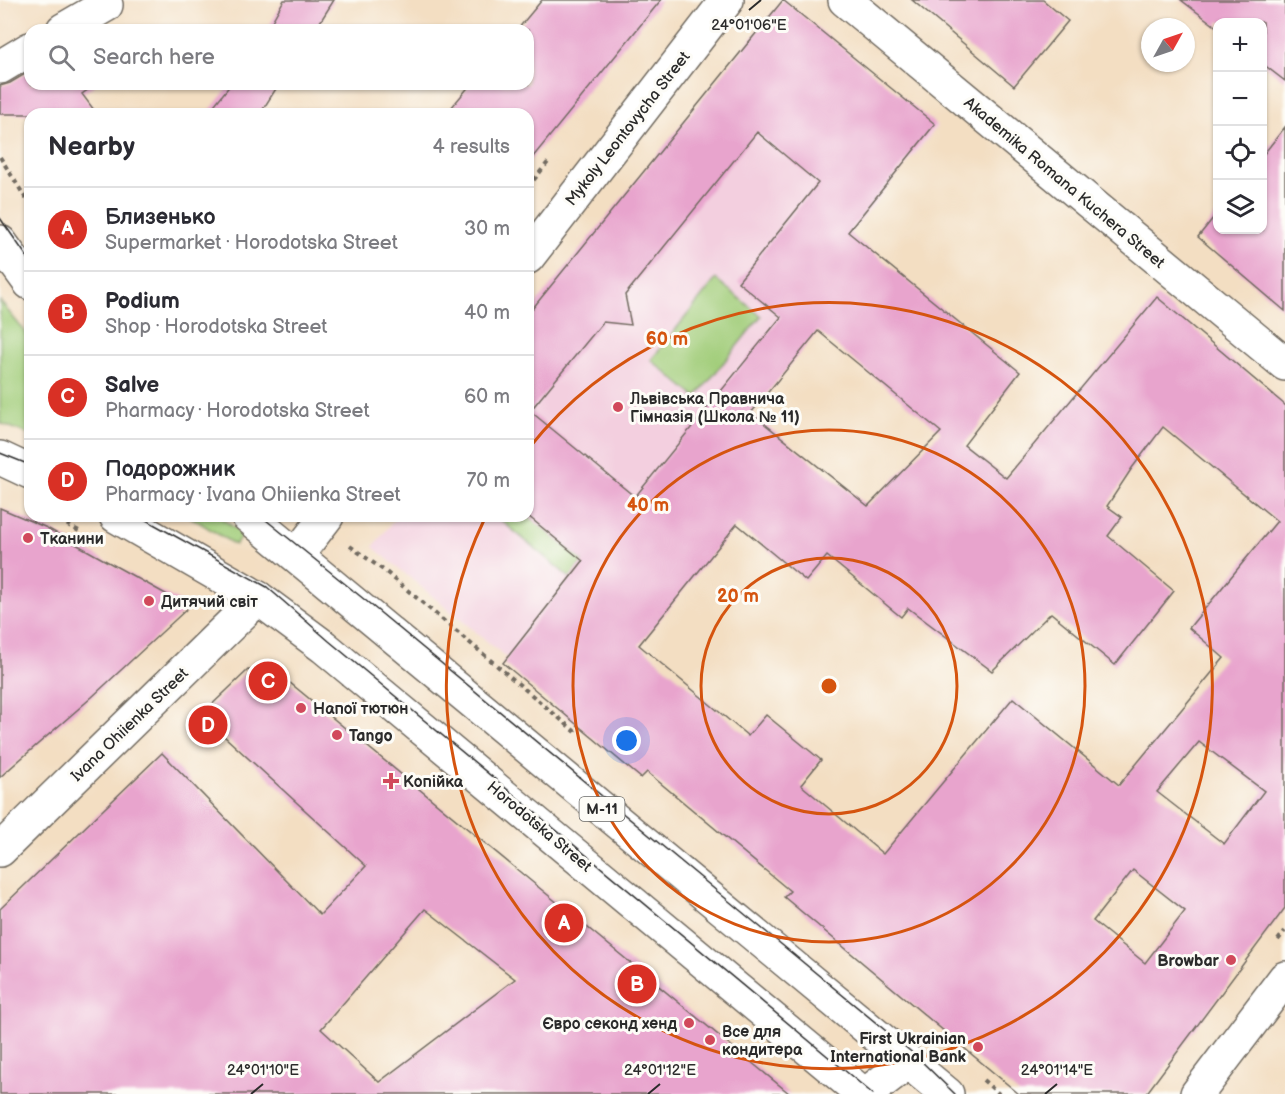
<!DOCTYPE html>
<html lang="en">
<head>
<meta charset="utf-8">
<style>
	body { margin:0; font-family:"Balsamiq Sans",sans-serif; background:#f7f7f7; color:#2b2b33 }
	.controls { position:absolute; right:18px; top:18px; display:grid; overflow:hidden; border-radius:12px; box-shadow:0 2px 4px #0004 }
	.controls button { width:54px; height:54px; display:grid; place-items:center; padding:0; border:0; border-bottom:2px solid #e1e1e2; background:#fff; color:#2b2b33; font:30px sans-serif }
	.compass { position:absolute; left:1141px; top:18px; width:54px; height:54px; border-radius:50%; background:#fff; box-shadow:0 2px 4px #0004; rotate:50deg }
	.you { position:absolute; left:627px; top:741px; width:21px; height:21px; margin:-15px; border:4px solid #fff; border-radius:50%; background:#1a73e8; box-shadow:0 0 0 9px #1a73e833 }
	.badge { display:grid; place-items:center; width:39px; height:39px; border-radius:50%; background:#d93025; color:#fff; font-size:20px; font-weight:700 }
	.pin { position:absolute; translate:-50% -50%; border:3px solid #fff; box-shadow:0 2px 6px #0006 }
	.list { margin:0; padding:0; list-style:none }
	h2 { display:flex; justify-content:space-between; align-items:center; height:78px; margin:0; padding:0 24px; font-size:26px }
	h2 small { font-size:20px; font-weight:400; color:#7c7c81 }
	.list li { display:grid; grid-template-columns:39px 1fr auto; gap:18px; align-items:center; box-sizing:border-box; height:84px; padding:0 24px; border-top:2px solid #e1e1e2 }
	.list b { display:block; font-size:22px; white-space:nowrap }
	.list p { margin:0; font-size:20px; white-space:nowrap; color:#7c7c81 }
	.list em { font-size:20px; font-style:normal; color:#7c7c81 }
	.icon { flex:none; width:33px; height:33px; fill:none; stroke:currentColor; stroke-width:2; stroke-linecap:round; stroke-linejoin:round }
	.map { position:relative; flex:none; width:1285px; height:1094px; overflow:hidden }
	.search { position:absolute; background:#fff; box-shadow:0 2px 4px #0004; left:24px; top:24px; width:510px; height:66px; display:flex; align-items:center; gap:15px; box-sizing:border-box; padding:0 21px; border-radius:18px; color:#7c7c81; font-size:22px }
	.panel { position:absolute; background:#fff; box-shadow:0 2px 4px #0004; left:24px; top:108px; width:510px; height:414px; border-radius:18px }
	.map>svg:first-child { display:block }
	.built { fill:#f3cfdf }
	.green { fill:#a2cd7a; stroke:#667c52; stroke-width:1.5 }
	.building { fill:#e8a4cd; fill-rule:evenodd }
	.lines { fill:none; stroke-linecap:round; stroke-linejoin:round }
	.minor-casing { stroke:#716a60; stroke-width:36 }
	.major-casing { stroke:#716a60; stroke-width:36 }
	.path { stroke:#716a60; stroke-width:4; stroke-dasharray:4.5 4.5; stroke-linecap:butt }
	.minor { stroke:#fff; stroke-width:33 }
	.major { stroke:#fff; stroke-width:33 }
	.tram { stroke:#2b2b2b; stroke-width:1.5 }
	.ticks { fill:none; stroke:#2b2b2b; stroke-width:2 }
	.ring { fill:none; stroke:#d5540f; stroke-width:3 }
	.poi-dot { fill:#d1495b; stroke:#fdfcf7; stroke-width:2 }
	.labels { text-anchor:middle; stroke-width:6; stroke-linejoin:round; paint-order:stroke }
	.shield { fill:#fdfcf7; stroke:#6a6a68; stroke-width:1.5 }
	.shield-label { font-size:15px; font-weight:bold; fill:#2b2b2b }
	.street-label { font-size:16px; fill:#2b2b2b; stroke:#fdfcf7 }
	.poi-label { font-size:16px; font-weight:bold; fill:#2b2b2b; stroke:#fdfcf7; text-anchor:start }
	.ticks-label { font-size:15px; text-anchor:middle; fill:#2b2b2b; stroke:#fdfcf7; stroke-width:6; stroke-linejoin:round; paint-order:stroke }
	.centre { fill:#d5540f; stroke:#fdfcf7; stroke-width:3 }
	.ring-label { font-size:18px; text-anchor:middle; font-weight:bold; fill:#d5540f; stroke:#fdfcf7; stroke-width:6; stroke-linejoin:round; paint-order:stroke }
</style>
</head>
<body>
<div class="map">
<svg width="1285" height="1094" viewBox="0 0 1285 1094">
	<rect width="100%" height="100%" fill="#fdfcf7"/>
	<filter id="ink" filterUnits="userSpaceOnUse"><feTurbulence type="fractalNoise" baseFrequency=".0167" numOctaves="2"/><feDisplacementMap in="SourceGraphic" scale="12" xChannelSelector="R" yChannelSelector="G"/><feConvolveMatrix kernelMatrix="1 2 1 2 8 2 1 2 1" color-interpolation-filters="sRGB"/></filter>
	<filter id="wash" filterUnits="userSpaceOnUse"><feTurbulence type="fractalNoise" baseFrequency=".008" numOctaves="4" result="noise"/><feDisplacementMap in="SourceGraphic" scale="24" xChannelSelector="R" yChannelSelector="G"/><feGaussianBlur stdDeviation="1.35" result="paint"/><feColorMatrix in="noise" values="0 0 0 0 0 0 0 0 0 0 0 0 0 0 0 0 0 1.4 0 .05"/><feComposite in="paint" operator="in"/></filter>
	<g filter="url(#wash)">
		<rect width="100%" height="100%" fill="#f3dec2"/>
		<path class="built" d="M783,0L938,126L635,497L507,658L373,547L397,516H528V314Z"/>
		<path class="green" d="M716,279L761,316L696,397L651,360Z
			M0,301L30,338V435L0,423Z
			M189,516H218L243,534L235,545Z
			M496,516H528L583,561L570,578Z"/>
		<g id="blocks">
			<path class="building" d="M284,0H334L315,30H267Z
				M542,0H661L528,163V114H446L471,84H528V30H517Z
				M783,0L935,124L848,232L1020,372L964,445L1006,478L1157,297L1285,405V908L1146,1094H1019L784,897L790,891L647,772L641,778L503,663L583,561L528,516V314ZM757,132L818,183L738,282L781,317L635,497L530,411L603,322L631,325L625,295ZM818,331L941,432L868,506L751,413ZM1163,427L1277,521L1189,628L1224,658L1119,785L1013,698L883,854L801,785L821,760L766,715L748,736L639,645L737,524L806,581L827,556L901,617L908,608L992,671L1051,613L1115,665L1174,591L1108,536L1122,517L1107,506L1132,468ZM1199,742L1264,791L1224,844L1157,792ZM1133,870L1185,911L1145,963L1093,921Z
				M912,0H1043L1068,21L1014,86Z
				M1181,0H1285V81L1263,64V22H1218V28Z
				M30,71V84H96L82,94L97,114H0V86L10,83Z
				M231,84H279L260,114H207Z
				M1285,127V311L1198,237L1218,212V230H1263V155Z
				M0,508L47,528L189,607L92,697L0,777Z
				M248,670L278,673L790,1094H0V909L162,753L320,915L366,866L201,715ZM425,909L515,979L379,1082L321,1029Z"/>
		</g>
	</g>
	<g filter="url(#ink)">
		<use href="#blocks" fill-opacity="0" stroke="#716a60" stroke-width="1.5"/>
		<g class="lines">
			<g class="minor-casing">
				<path id="minor" d="M845,0L1285,364
					M63,30L106,5
					M0,67L30,49
					M528,257L727,0
					M297,555L327,516
					M0,850L258,598
					M866,1094L908,1062
					M1197,1094L1285,978"/>
			</g>
			<g class="major-casing">
				<path id="major" d="M0,242L30,283
					M0,458L30,472
					M116,516L258,598L324,647L863,1094
					M248,516L947,1094"/>
			</g>
			<path class="path" d="M0,157L30,205
				M528,187L549,161
				M51,516L79,531
				M350,546L386,572L578,734
				M1278,940L1285,931
				M983,1080L999,1094"/>
			<use href="#minor" class="minor"/>
			<use href="#major" class="major"/>
			<path class="tram" d="M0,218L30,261
				M0,453L30,465
				M139,516L267,587L329,641L873,1094
				M261,516L365,600L915,1055L955,1094"/>
		</g>
	</g>
	<path class="ticks" d="M749,10L761,0M251,1094L263,1084M648,1094L660,1084M1045,1094L1057,1084"/>
	<g class="ring">
		<circle cx="829" cy="686" r="128"/>
		<circle cx="829" cy="686" r="256"/>
		<path d="M529 448A383 383 0 1 1 485 518"/>
	</g>
	<g class="poi-dot">
		<circle cx="618" cy="407" r="6"/>
		<circle cx="28" cy="538" r="6"/>
		<circle cx="149" cy="601" r="6"/>
		<circle cx="301" cy="708" r="6"/>
		<circle cx="337" cy="735" r="6"/>
		<path d="M388 772h6v6h6v6h-6v6h-6v-6h-6v-6h6z"/>
		<circle cx="1231" cy="960" r="6"/>
		<circle cx="689" cy="1023" r="6"/>
		<circle cx="710" cy="1040" r="6"/>
		<circle cx="978" cy="1047" r="6"/>
	</g>
	<g class="labels">
		<rect class="shield" x="579.5" y="797" width="45" height="24" rx="4.5"/>
		<g class="shield-label">
			<text x="602" y="814">М-11</text>
		</g>
		<g class="street-label">
			<text transform="translate(627 128) rotate(-52)" y="6">Mykoly Leontovycha Street</text>
			<text transform="translate(1065 182) rotate(40)" y="6">Akademika Romana Kuchera Street</text>
			<text transform="translate(129 724) rotate(-44)" y="6">Ivana Ohiienka Street</text>
			<text transform="translate(540 826) rotate(40)" y="6">Horodotska Street</text>
		</g>
		<g class="poi-label">
			<text x="630" y="404">Львівська Правнича<tspan x="630" dy="18">Гімназія (Школа № 11)</tspan></text>
			<text x="40" y="544">Тканини</text>
			<text x="161" y="607">Дитячий світ</text>
			<text x="313" y="714">Напої тютюн</text>
			<text x="349" y="741">Tango</text>
			<text x="403" y="787">Копійка</text>
			<text x="1219" y="966" text-anchor="end">Browbar</text>
			<text x="677" y="1029" text-anchor="end">Євро секонд хенд</text>
			<text x="722" y="1037">Все для<tspan x="722" dy="18">кондитера</tspan></text>
			<text x="966" y="1044" text-anchor="end">First Ukrainian<tspan x="966" dy="18">International Bank</tspan></text>
		</g>
	</g>
	<g class="ticks-label">
		<text x="749" y="30">24°01'06"E</text>
		<text x="263" y="1075">24°01'10"E</text>
		<text x="660" y="1075">24°01'12"E</text>
		<text x="1057" y="1075">24°01'14"E</text>
	</g>
	<circle cx="829" cy="686" r="9" class="centre"/>
	<g class="ring-label">
		<text x="667" y="345">60 m</text>
		<text x="648" y="511">40 m</text>
		<text x="738" y="602">20 m</text>
	</g>
</svg>
<div class="controls">
<button>+</button>
<button>−</button>
<button><svg class="icon" aria-label="locate" viewBox="0 0 24 24"><circle cx="12" cy="12" r="6"/><path d="M12 2v4M12 18v4M2 12h4M18 12h4"/></svg></button>
<button><svg class="icon" aria-label="layers" viewBox="0 0 24 24"><path d="M12 4l9 5-9 5-9-5zM3 14l9 5 9-5"/></svg></button>
</div>
<svg class="compass" viewBox="-18 -18 36 36"><path d="M0-13l5 13h-10z" fill="#e53935"/><path d="M0 13l5-13h-10z" fill="#7c7c81"/></svg>
<div class="you"></div>
<div class="pin badge" style="left:564px;top:923px">A</div>
<div class="pin badge" style="left:637px;top:984px">B</div>
<div class="pin badge" style="left:268px;top:681px">C</div>
<div class="pin badge" style="left:208px;top:725px">D</div>
<div class="search"><svg class="icon" aria-label="search" viewBox="0 0 24 24"><circle cx="10" cy="10" r="6"/><path d="M15 15l6 6"/></svg>Search here</div>
<section class="panel">
<h2>Nearby<small>4 results</small></h2>
<ul class="list">
<li><span class="badge">A</span><div><b>Близенько</b><p>Supermarket · Horodotska Street</p></div><em>30 m</em></li>
<li><span class="badge">B</span><div><b>Podium</b><p>Shop · Horodotska Street</p></div><em>40 m</em></li>
<li><span class="badge">C</span><div><b>Salve</b><p>Pharmacy · Horodotska Street</p></div><em>60 m</em></li>
<li><span class="badge">D</span><div><b>Подорожник</b><p>Pharmacy · Ivana Ohiienka Street</p></div><em>70 m</em></li>
</ul>
</section>
</div>
</body>
</html>
